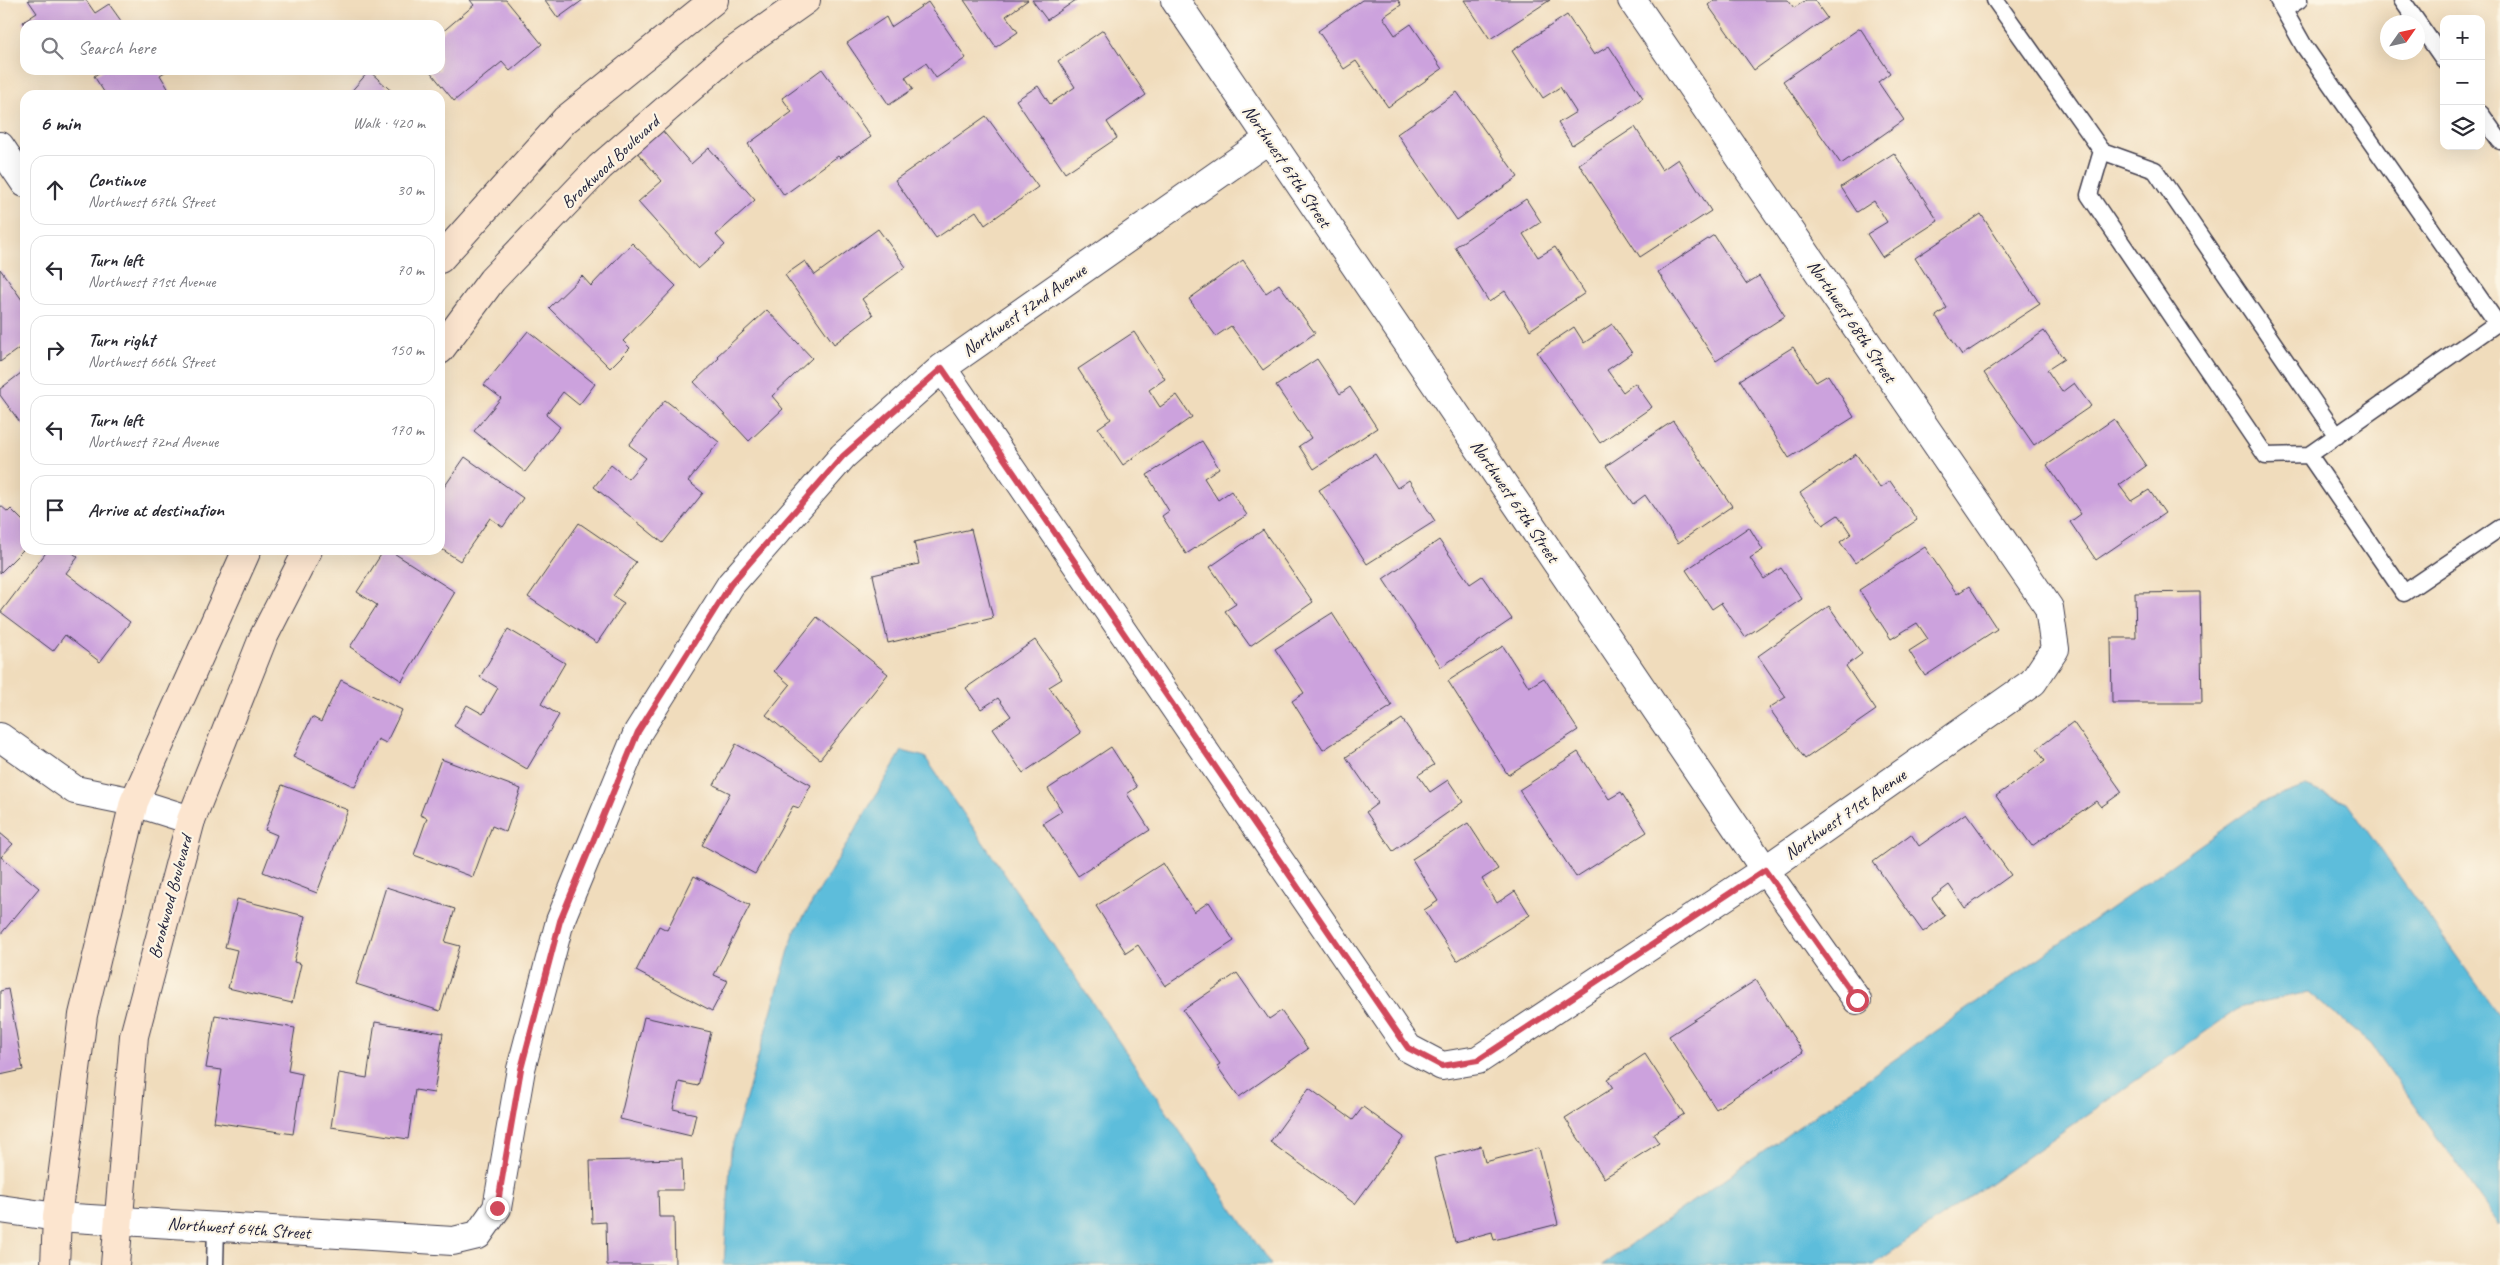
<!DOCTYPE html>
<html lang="en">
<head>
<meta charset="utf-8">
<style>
	body { margin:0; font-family:Caveat,sans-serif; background:#f7f7f7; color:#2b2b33 }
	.controls { position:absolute; right:15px; top:15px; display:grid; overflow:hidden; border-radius:10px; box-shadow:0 5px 20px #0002 }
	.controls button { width:45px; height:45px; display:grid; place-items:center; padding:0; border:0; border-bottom:1px solid #e1e1e2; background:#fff; color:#2b2b33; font:25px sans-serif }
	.compass { position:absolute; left:2380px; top:15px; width:45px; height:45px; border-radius:50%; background:#fff; box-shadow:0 5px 20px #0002; rotate:56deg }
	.stop { position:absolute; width:15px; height:15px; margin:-11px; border:4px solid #d1495b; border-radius:50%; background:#fff }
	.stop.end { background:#d1495b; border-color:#fff; box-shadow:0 1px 5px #0008 }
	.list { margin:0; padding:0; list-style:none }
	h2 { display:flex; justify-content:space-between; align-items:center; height:65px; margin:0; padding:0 20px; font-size:21px }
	h2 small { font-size:16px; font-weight:400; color:#7c7c81 }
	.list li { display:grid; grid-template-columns:32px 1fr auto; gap:15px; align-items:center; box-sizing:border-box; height:70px; margin:0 10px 10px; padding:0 10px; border:1px solid #e1e1e2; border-radius:15px }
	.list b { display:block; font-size:19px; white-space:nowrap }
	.list p { margin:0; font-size:16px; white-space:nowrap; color:#7c7c81 }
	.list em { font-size:16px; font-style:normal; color:#7c7c81 }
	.icon { flex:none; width:28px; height:28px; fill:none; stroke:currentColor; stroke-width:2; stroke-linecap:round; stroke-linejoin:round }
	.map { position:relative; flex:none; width:2500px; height:1265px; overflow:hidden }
	.search { position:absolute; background:#fff; box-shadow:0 5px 20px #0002; left:20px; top:20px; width:425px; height:55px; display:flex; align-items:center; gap:12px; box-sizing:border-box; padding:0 18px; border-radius:15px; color:#7c7c81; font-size:19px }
	.panel { position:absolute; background:#fff; box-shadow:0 5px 20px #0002; left:20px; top:90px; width:425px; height:465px; border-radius:15px }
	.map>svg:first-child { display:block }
	.water { fill:#5dbddb; stroke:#40708b }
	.building { fill:#cca2dd }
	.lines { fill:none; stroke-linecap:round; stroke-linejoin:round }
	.lane-casing { stroke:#413e4e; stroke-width:19 }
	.street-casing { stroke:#413e4e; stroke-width:30 }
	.secondary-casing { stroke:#413e4e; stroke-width:30 }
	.lane { stroke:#fff; stroke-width:16 }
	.street { stroke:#fff; stroke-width:28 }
	.secondary { stroke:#fce5cf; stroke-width:28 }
	.route { stroke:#d1495b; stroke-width:6 }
	.labels { text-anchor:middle; stroke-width:4.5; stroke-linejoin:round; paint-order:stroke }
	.street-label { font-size:18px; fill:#22223b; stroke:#fcf5e5 }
</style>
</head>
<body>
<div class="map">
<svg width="2500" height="1265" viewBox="0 0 2500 1265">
	<rect width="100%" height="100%" fill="#fcf5e5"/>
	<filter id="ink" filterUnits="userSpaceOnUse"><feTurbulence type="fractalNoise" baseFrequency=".02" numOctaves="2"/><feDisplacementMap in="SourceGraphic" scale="10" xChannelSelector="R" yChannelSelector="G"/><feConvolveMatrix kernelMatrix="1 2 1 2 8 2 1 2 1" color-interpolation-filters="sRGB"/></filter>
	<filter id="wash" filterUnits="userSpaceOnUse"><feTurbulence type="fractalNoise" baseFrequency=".0096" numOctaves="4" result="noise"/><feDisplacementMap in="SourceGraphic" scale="20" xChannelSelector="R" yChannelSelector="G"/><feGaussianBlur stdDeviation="1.12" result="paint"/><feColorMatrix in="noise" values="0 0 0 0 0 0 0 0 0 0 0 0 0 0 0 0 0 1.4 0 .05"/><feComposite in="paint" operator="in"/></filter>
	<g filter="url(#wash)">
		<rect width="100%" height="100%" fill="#f0dcbc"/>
		<path class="water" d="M902,751L925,757L1271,1265H724L731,1150L794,933Z
			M2306,786L2347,803L2500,1017V1226L2371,1044L2309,992L2242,1006L1873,1265H1602L2260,803Z"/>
		<g id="blocks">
			<path class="building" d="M28,0H86L95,13L109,4L124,25H25L23,22L37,13Z
				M470,0H506L542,44L510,71L502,62L454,101L429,70H440V34L474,5Z
				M545,0H583L558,18Z
				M964,0H1028L1006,16L1018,32L996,47Z
				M1032,0H1076L1047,20Z
				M1362,0H1398L1401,5L1383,17L1395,35L1411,24L1442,69L1388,107L1356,61L1344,69L1318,31Z
				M1464,0H1550L1490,39Z
				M1714,0H1788L1794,8L1806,0H1814L1827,18L1754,70L1708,5Z
				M928,2L966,58L936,78L926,63L905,77L913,89L889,105L847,43L886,17L891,27Z
				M1567,15L1594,55L1609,46L1643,98L1572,145L1558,123L1576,112L1560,87L1543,98L1512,51Z
				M1860,28L1890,73L1878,82L1904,120L1841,164L1783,81Z
				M1103,30L1146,95L1107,122L1117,138L1065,173L1016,100L1038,86L1050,104L1075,87L1058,61Z
				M822,69L871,137L840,158L838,156L784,195L748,144L792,112L782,98Z
				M103,70H168L160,75L172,95H106L94,76Z
				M369,71L396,95H348Z
				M1457,92L1518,177L1457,220L1397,134Z
				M986,116L1038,187L985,225L976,211L936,238L895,180Z
				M1635,127L1662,170L1678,159L1711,211L1640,257L1579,164Z
				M660,128L691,164L709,148L755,200L716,235L725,245L698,269L638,202L662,181L635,150Z
				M1894,153L1938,221L1882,257L1867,234L1887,222L1874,201L1857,212L1841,187Z
				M1526,199L1541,222L1523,234L1538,257L1555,247L1585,293L1530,330L1505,291L1489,302L1455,247Z
				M1981,214L2040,304L1962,355L1936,316L1947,308L1915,258Z
				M878,229L906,267L862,299L873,315L834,344L785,275L805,261L815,275Z
				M1714,235L1746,284L1759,276L1785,316L1716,361L1658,272Z
				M632,243L676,286L623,341L630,348L610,368L549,308L582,276L591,286Z
				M1243,260L1266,293L1279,284L1315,333L1263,370L1231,326L1216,336L1189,299Z
				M0,269L25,304V344L0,362Z
				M767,310L812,358L772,396L783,409L749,441L694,382L719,358L717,356Z
				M1612,324L1632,353L1607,370L1623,392L1635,383L1652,407L1600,443L1537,352L1574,327L1584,343Z
				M528,331L595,384L579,405L563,392L546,415L560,427L525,472L474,431L501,398L484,385Z
				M2044,331L2064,359L2047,370L2062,392L2074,383L2091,406L2034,445L1984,373Z
				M1134,332L1165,379L1149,390L1160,407L1177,395L1192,417L1123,465L1098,428L1111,419L1078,369Z
				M1793,347L1816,382L1828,375L1854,417L1789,458L1740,380Z
				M1317,359L1340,394L1350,387L1377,428L1314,469L1299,446L1311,438L1276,386Z
				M25,370V423L22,425L0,395V389Z
				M665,400L719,442L688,481L703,493L663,543L594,487L611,465L628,479L646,458L629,445Z
				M2114,419L2146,466L2119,485L2131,501L2149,490L2165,513L2096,560L2070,522L2081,514L2047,465Z
				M1673,421L1732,506L1678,543L1645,495L1633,504L1606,466Z
				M1202,441L1219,468L1204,478L1218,500L1231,491L1247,515L1186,554L1162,516L1169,511L1147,475Z
				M1375,454L1397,488L1409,480L1435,521L1367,564L1319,490Z
				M1856,454L1880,488L1890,481L1917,520L1855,563L1840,542L1851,534L1838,515L1823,525L1800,493Z
				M465,457L523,498L503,527L490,518L460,561L440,548V493Z
				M0,505L8,512L11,509L25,523V548L0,573Z
				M579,523L636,562L613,596L624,603L597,643L528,597Z
				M1749,527L1763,550L1750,558L1764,579L1781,568L1802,599L1745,637L1721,603L1712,609L1686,570Z
				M971,529L993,618L888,643L873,575L919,564L914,542Z
				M1263,530L1313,602L1250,646L1225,611L1236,604L1210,567Z
				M1439,540L1470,584L1482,576L1512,619L1441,667L1383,579Z
				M1925,547L1957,594L1969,586L1997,629L1925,676L1909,651L1928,639L1917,623L1891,639L1859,590Z
				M48,550H69L78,557L66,573L130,622L100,662L65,635L53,651L1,612Z
				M384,550H389L455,592L402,681L350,647L377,605L357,592Z
				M2200,592L2202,703H2112L2111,638H2136L2135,593Z
				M1829,606L1862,654L1846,666L1876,710L1805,759L1769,708L1786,697L1758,656Z
				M1332,613L1392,706L1323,750L1292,701L1304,693L1275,649Z
				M817,617L888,674L820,759L766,715L790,685L774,671Z
				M508,629L565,663L541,704L559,715L527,769L454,726L467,705L483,714L498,688L480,677Z
				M1035,640L1062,679L1049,687L1081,733L1023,773L993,729L1011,716L998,698L981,709L966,688Z
				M1503,646L1529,687L1544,678L1578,730L1508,775L1448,681Z
				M341,680L402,710L386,743L378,739L355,787L293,757L312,717L321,722Z
				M1402,719L1434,765L1418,775L1430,792L1448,780L1463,802L1393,851L1366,812L1378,803L1346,757Z
				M2073,722L2122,792L2101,807L2096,801L2032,846L1996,796L2045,761L2037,749Z
				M736,744L811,785L799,808L793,806L755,874L702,845L730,793L714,785Z
				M1111,747L1137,787L1127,794L1150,830L1078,876L1043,823L1062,811L1048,789Z
				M1578,752L1609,799L1621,792L1647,832L1576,877L1519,790Z
				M441,759L521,789L506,832L492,826L473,877L414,855L427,818L420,815Z
				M282,785L348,810L317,893L263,872L277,835L265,830Z
				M1966,813L2011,875L1965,908L1949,885L1932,898L1945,916L1923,932L1873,862L1911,834L1919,846Z
				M1468,823L1498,869L1482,879L1497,903L1515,891L1530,915L1457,961L1424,910L1438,901L1412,859Z
				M0,833L13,844L1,857L39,888L0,935Z
				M1163,863L1194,912L1209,902L1234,941L1165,986L1138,945L1126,953L1096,906Z
				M694,876L750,905L714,975L728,981L712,1011L636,971L659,926L667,930Z
				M386,887L455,909L445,942L460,946L440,1011L356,984Z
				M237,899L305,916L294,962L301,964L292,1003L228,988L237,950L225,947Z
				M1237,973L1269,1019L1281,1011L1308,1049L1239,1097L1217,1066L1220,1064L1183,1010Z
				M1756,980L1803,1052L1716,1109L1669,1036Z
				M8,989L23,1070L0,1075V991Z
				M215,1015L295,1028L288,1071L302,1074L293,1134L214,1122L222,1070L206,1068Z
				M644,1017L711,1032L698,1086L679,1082L673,1109L696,1114L691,1136L620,1119Z
				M375,1022L443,1033L434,1093L415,1090L408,1139L331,1127L339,1073L367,1078Z
				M1645,1054L1684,1114L1653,1134L1659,1143L1604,1178L1565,1118L1613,1088L1607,1079Z
				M1309,1088L1353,1120L1363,1107L1404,1137L1355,1204L1270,1142Z
				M1481,1146L1485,1162L1539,1148L1558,1224L1494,1240L1492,1232L1455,1242L1434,1158Z
				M682,1159L683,1190H658L659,1217H674L675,1265H607L606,1222L592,1223L590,1161Z"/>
		</g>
	</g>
	<g filter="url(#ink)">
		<use href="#blocks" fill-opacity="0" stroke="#413e4e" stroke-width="1"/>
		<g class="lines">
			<g class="lane-casing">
				<path id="lane" d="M1995,0L2102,151L2089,195L2266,456L2309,455L2404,593L2500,528
					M2278,0L2304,46L2497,323
					M2402,0L2444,60
					M2285,9L2299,0
					M2481,114L2500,141
					M2102,151L2155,170L2337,436
					M2309,455L2500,321
					M215,1265L216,1226"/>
			</g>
			<g class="street-casing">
				<path id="street" d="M1175,0L1765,870L1857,1000
					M0,146L25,183
					M942,368L1408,1048L1442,1066L1478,1060L1765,870L2033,682L2055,649L2049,608L1632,0
					M0,737L75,790L134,802L191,820
					M0,1209L57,1217L453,1241L478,1235L497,1208L521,1069L560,921L638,732L731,584L843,456L942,368L1269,139"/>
			</g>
			<g class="secondary-casing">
				<path id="secondary" d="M440,259L565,120L714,0
					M440,350L492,280L600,167L732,52L806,0
					M55,1265L57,1217L83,1015L134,802L247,550
					M115,1265L134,1036L191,820L263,638L308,550"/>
			</g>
			<use href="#lane" class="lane"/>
			<use href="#street" class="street"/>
			<use href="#secondary" class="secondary"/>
		</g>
	</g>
	<g class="lines" filter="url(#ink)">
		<path class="route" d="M497,1208L521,1069L560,921L638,732L731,584L843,456L942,368L1408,1048L1442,1066L1478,1060L1765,870L1857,1000"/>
	</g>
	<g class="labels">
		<g class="street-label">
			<text transform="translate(610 162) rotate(-43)" y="6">Brookwood Boulevard</text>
			<text transform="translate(1287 166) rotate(56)" y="6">Northwest 67th Street</text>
			<text transform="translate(1024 310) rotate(-35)" y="6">Northwest 72nd Avenue</text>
			<text transform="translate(1852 321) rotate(56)" y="6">Northwest 68th Street</text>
			<text transform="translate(1515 501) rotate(56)" y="6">Northwest 67th Street</text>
			<text transform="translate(1845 814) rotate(-35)" y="6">Northwest 71st Avenue</text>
			<text transform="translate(170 897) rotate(-75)" y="6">Brookwood Boulevard</text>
			<text transform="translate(239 1228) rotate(4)" y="6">Northwest 64th Street</text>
		</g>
	</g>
</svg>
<div class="controls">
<button>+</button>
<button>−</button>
<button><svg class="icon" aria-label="layers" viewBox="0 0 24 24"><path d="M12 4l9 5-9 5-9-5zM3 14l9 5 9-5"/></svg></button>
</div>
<svg class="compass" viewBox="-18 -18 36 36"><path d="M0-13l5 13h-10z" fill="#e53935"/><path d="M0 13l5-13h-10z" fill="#7c7c81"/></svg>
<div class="stop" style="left:1857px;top:1000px"></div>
<div class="stop end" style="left:497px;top:1208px"></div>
<div class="search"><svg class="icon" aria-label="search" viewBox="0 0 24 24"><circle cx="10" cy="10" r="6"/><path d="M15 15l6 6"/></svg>Search here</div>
<section class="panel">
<h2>6 min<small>Walk · 420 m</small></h2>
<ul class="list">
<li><svg class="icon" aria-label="ahead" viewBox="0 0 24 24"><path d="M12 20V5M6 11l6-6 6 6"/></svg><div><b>Continue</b><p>Northwest 67th Street</p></div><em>30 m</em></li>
<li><svg class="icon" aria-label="left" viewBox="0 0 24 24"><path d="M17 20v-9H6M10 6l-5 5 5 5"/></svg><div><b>Turn left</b><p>Northwest 71st Avenue</p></div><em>70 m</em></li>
<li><svg class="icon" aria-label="right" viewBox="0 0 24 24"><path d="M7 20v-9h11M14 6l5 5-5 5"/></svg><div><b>Turn right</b><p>Northwest 66th Street</p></div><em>150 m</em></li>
<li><svg class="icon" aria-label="left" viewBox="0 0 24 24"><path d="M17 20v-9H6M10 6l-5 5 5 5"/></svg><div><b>Turn left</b><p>Northwest 72nd Avenue</p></div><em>170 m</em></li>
<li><svg class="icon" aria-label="arrive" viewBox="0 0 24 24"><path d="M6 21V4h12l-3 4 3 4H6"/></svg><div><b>Arrive at destination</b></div></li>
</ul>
</section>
</div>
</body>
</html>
